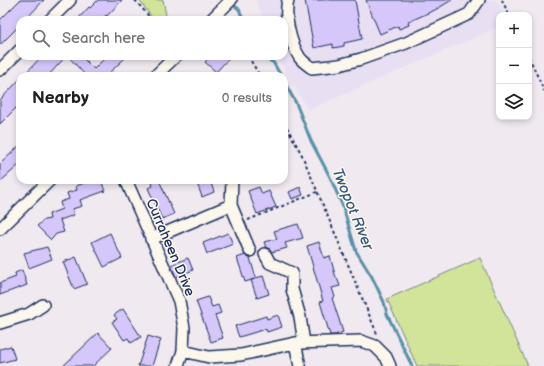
<!DOCTYPE html>
<html lang="en">
<head>
<meta charset="utf-8">
<style>
	body { margin:0; font-family:"Balsamiq Sans",sans-serif; background:#f6f6f6; color:#202124 }
	.controls { position:absolute; right:12px; top:12px; display:grid; overflow:hidden; border-radius:8px; box-shadow:0 2px 6px #0003 }
	.controls button { width:36px; height:36px; display:grid; place-items:center; padding:0; border:0; border-bottom:1px solid #e0e0e0; background:#fff; color:#202124; font:20px sans-serif }
	.list { margin:0; padding:0; list-style:none }
	h2 { display:flex; justify-content:space-between; align-items:center; height:52px; margin:0; padding:0 16px; font-size:17px }
	h2 small { font-size:13px; font-weight:400; color:#757577 }
	.icon { flex:none; width:22px; height:22px; fill:none; stroke:currentColor; stroke-width:2; stroke-linecap:round; stroke-linejoin:round }
	.map { position:relative; flex:none; width:544px; height:366px; overflow:hidden }
	.search { position:absolute; background:#fff; box-shadow:0 2px 6px #0003; left:16px; top:16px; width:272px; height:44px; display:flex; align-items:center; gap:10px; box-sizing:border-box; padding:0 14px; border-radius:12px; color:#757577; font-size:15px }
	.panel { position:absolute; background:#fff; box-shadow:0 2px 6px #0003; left:16px; top:72px; width:272px; height:112px; border-radius:12px }
	.map>svg:first-child { display:block }
	.built { fill:#e8dff3 }
	.green { fill:#d1e499; stroke:#768a7c }
	.lines { fill:none; stroke-linecap:round; stroke-linejoin:round }
	.stream { stroke:#5991a8; stroke-width:3 }
	.building { fill:#d5c7f9; stroke:#1b2f5e }
	.minor-casing { stroke:#1b2f5e; stroke-width:14 }
	.path { stroke:#1b2f5e; stroke-width:2; stroke-dasharray:3 3; stroke-linecap:butt }
	.minor { stroke:#fbf7ec; stroke-width:11 }
	.labels { text-anchor:middle; stroke-width:3; stroke-linejoin:round; paint-order:stroke }
	.street-label { font-size:14px; fill:#1b2f5e; stroke:#fbf7ec }
	.water-label { font-size:15px; font-style:italic; fill:#35587d; stroke:#fbf7ec }
</style>
</head>
<body>
<div class="map">
<svg width="544" height="366" viewBox="0 0 544 366">
	<rect width="100%" height="100%" fill="#f0e9f0"/>
	<filter id="ink" filterUnits="userSpaceOnUse"><feTurbulence type="fractalNoise" baseFrequency=".025" numOctaves="2"/><feDisplacementMap in="SourceGraphic" scale="8" xChannelSelector="R" yChannelSelector="G"/><feConvolveMatrix kernelMatrix="1 2 1 2 8 2 1 2 1" color-interpolation-filters="sRGB"/></filter>
	<g filter="url(#ink)">
		<path class="built" d="M257,0H496L504,15H499V27L308,110L278,56H284V20H264L256,1Z"/>
		<path class="green" d="M139,0H163L167,20H154Z
			M480,258L528,366H417L387,299Z"/>
		<g class="lines">
			<path class="stream" d="M230,3L239,9L243,20
				M257,56L273,62L281,76
				M284,82L296,103L311,141L329,175L343,207L356,251L372,277L384,302L387,314L412,366"/>
		</g>
		<path class="building" d="M20,0H44L25,20H20V25L0,45V20Z
			M98,0H122L107,16L106,15L101,20H77L89,7L90,8Z
			M305,0H355L362,39L344,43V46L333,48V44L314,48Z
			M366,0H452L435,10L408,22L409,25L399,29L398,26L380,34Z
			M42,56H66L48,76H23Z
			M68,56H81L94,69L107,56H127L106,76H86Z
			M211,56H231L216,72L205,62Z
			M20,79V104L0,124V100Z
			M20,145V164L0,182V164Z
			M83,180H101L105,191L80,200L82,206L72,209L74,215L60,220L64,232L56,234L51,240L37,226L44,220L50,219L49,214L62,209L60,202L69,199L67,193L77,190L76,186L84,183Z
			M151,180H159L174,214L162,219L148,188L153,186Z
			M196,180H210L214,192L202,197Z
			M259,187L262,194L269,191L276,207L257,214L248,191Z
			M300,187L303,195L292,199L289,192Z
			M298,224L303,238L285,243L287,248L272,252L269,248L266,247L264,242L277,239L274,231Z
			M110,233L122,258L104,267L92,242Z
			M228,233L233,244L207,254L203,243Z
			M319,242L324,258L330,256L336,278H337L340,286L332,288L335,297L332,298L343,332L335,335H330L320,302L323,301L307,246Z
			M47,247L52,259L29,268L24,253Z
			M245,255L250,258L256,278L263,276L269,294L257,298L251,280L255,279L245,282L237,258Z
			M76,257L87,284L74,289L63,262Z
			M188,258L193,270L176,277L171,265Z
			M22,270L27,285L0,295V283L16,277L15,273Z
			M208,297L212,307L218,305L221,313L215,315L223,338L211,342L196,301Z
			M123,309L141,337L131,343L128,338L124,340L112,322L117,319L114,315Z
			M278,315L282,327L267,332L266,329L239,337L235,326L266,316L267,319Z
			M98,333L112,348L93,366H63Z
			M148,336L161,340L158,347L152,366H138Z
			M11,346L15,359L0,363V349Z"/>
		<g class="lines">
			<g class="minor-casing">
				<path id="minor" d="M288,0C284,17 290,43 300,58C303,62 308,65 312,68L339,65L361,59L406,43L469,14L479,0
					M50,20L70,0
					M211,20L231,0
					M0,70L20,50
					M155,76L176,56
					M126,180L179,301L184,328L183,351L178,366
					M231,205L250,251
					M0,229L50,180
					M151,239L231,205L232,180
					M265,254L270,263L292,273V289L300,317L304,343
					M0,323L29,314L43,305
					M295,343L300,366
					M183,351L209,357L241,355L295,343L361,341L375,346L386,357L390,366"/>
			</g>
			<path class="path" d="M135,0L152,20
				M502,0L509,15
				M248,56L260,76
				M529,57L544,91
				M284,122L302,155L378,336
				M248,220L317,192"/>
			<use href="#minor" class="minor"/>
		</g>
	</g>
	<g class="labels">
		<g class="street-label">
			<text transform="translate(171 247) rotate(67)" y="5">Curraheen Drive</text>
		</g>
		<g class="water-label">
			<text transform="translate(353 209) rotate(68)" y="5">Twopot River</text>
		</g>
	</g>
</svg>
<div class="controls">
<button>+</button>
<button>−</button>
<button><svg class="icon" aria-label="layers" viewBox="0 0 24 24"><path d="M12 4l9 5-9 5-9-5zM3 14l9 5 9-5"/></svg></button>
</div>
<div class="search"><svg class="icon" aria-label="search" viewBox="0 0 24 24"><circle cx="10" cy="10" r="6"/><path d="M15 15l6 6"/></svg>Search here</div>
<section class="panel">
<h2>Nearby<small>0 results</small></h2>
<ul class="list">
</ul>
</section>
</div>
</body>
</html>
